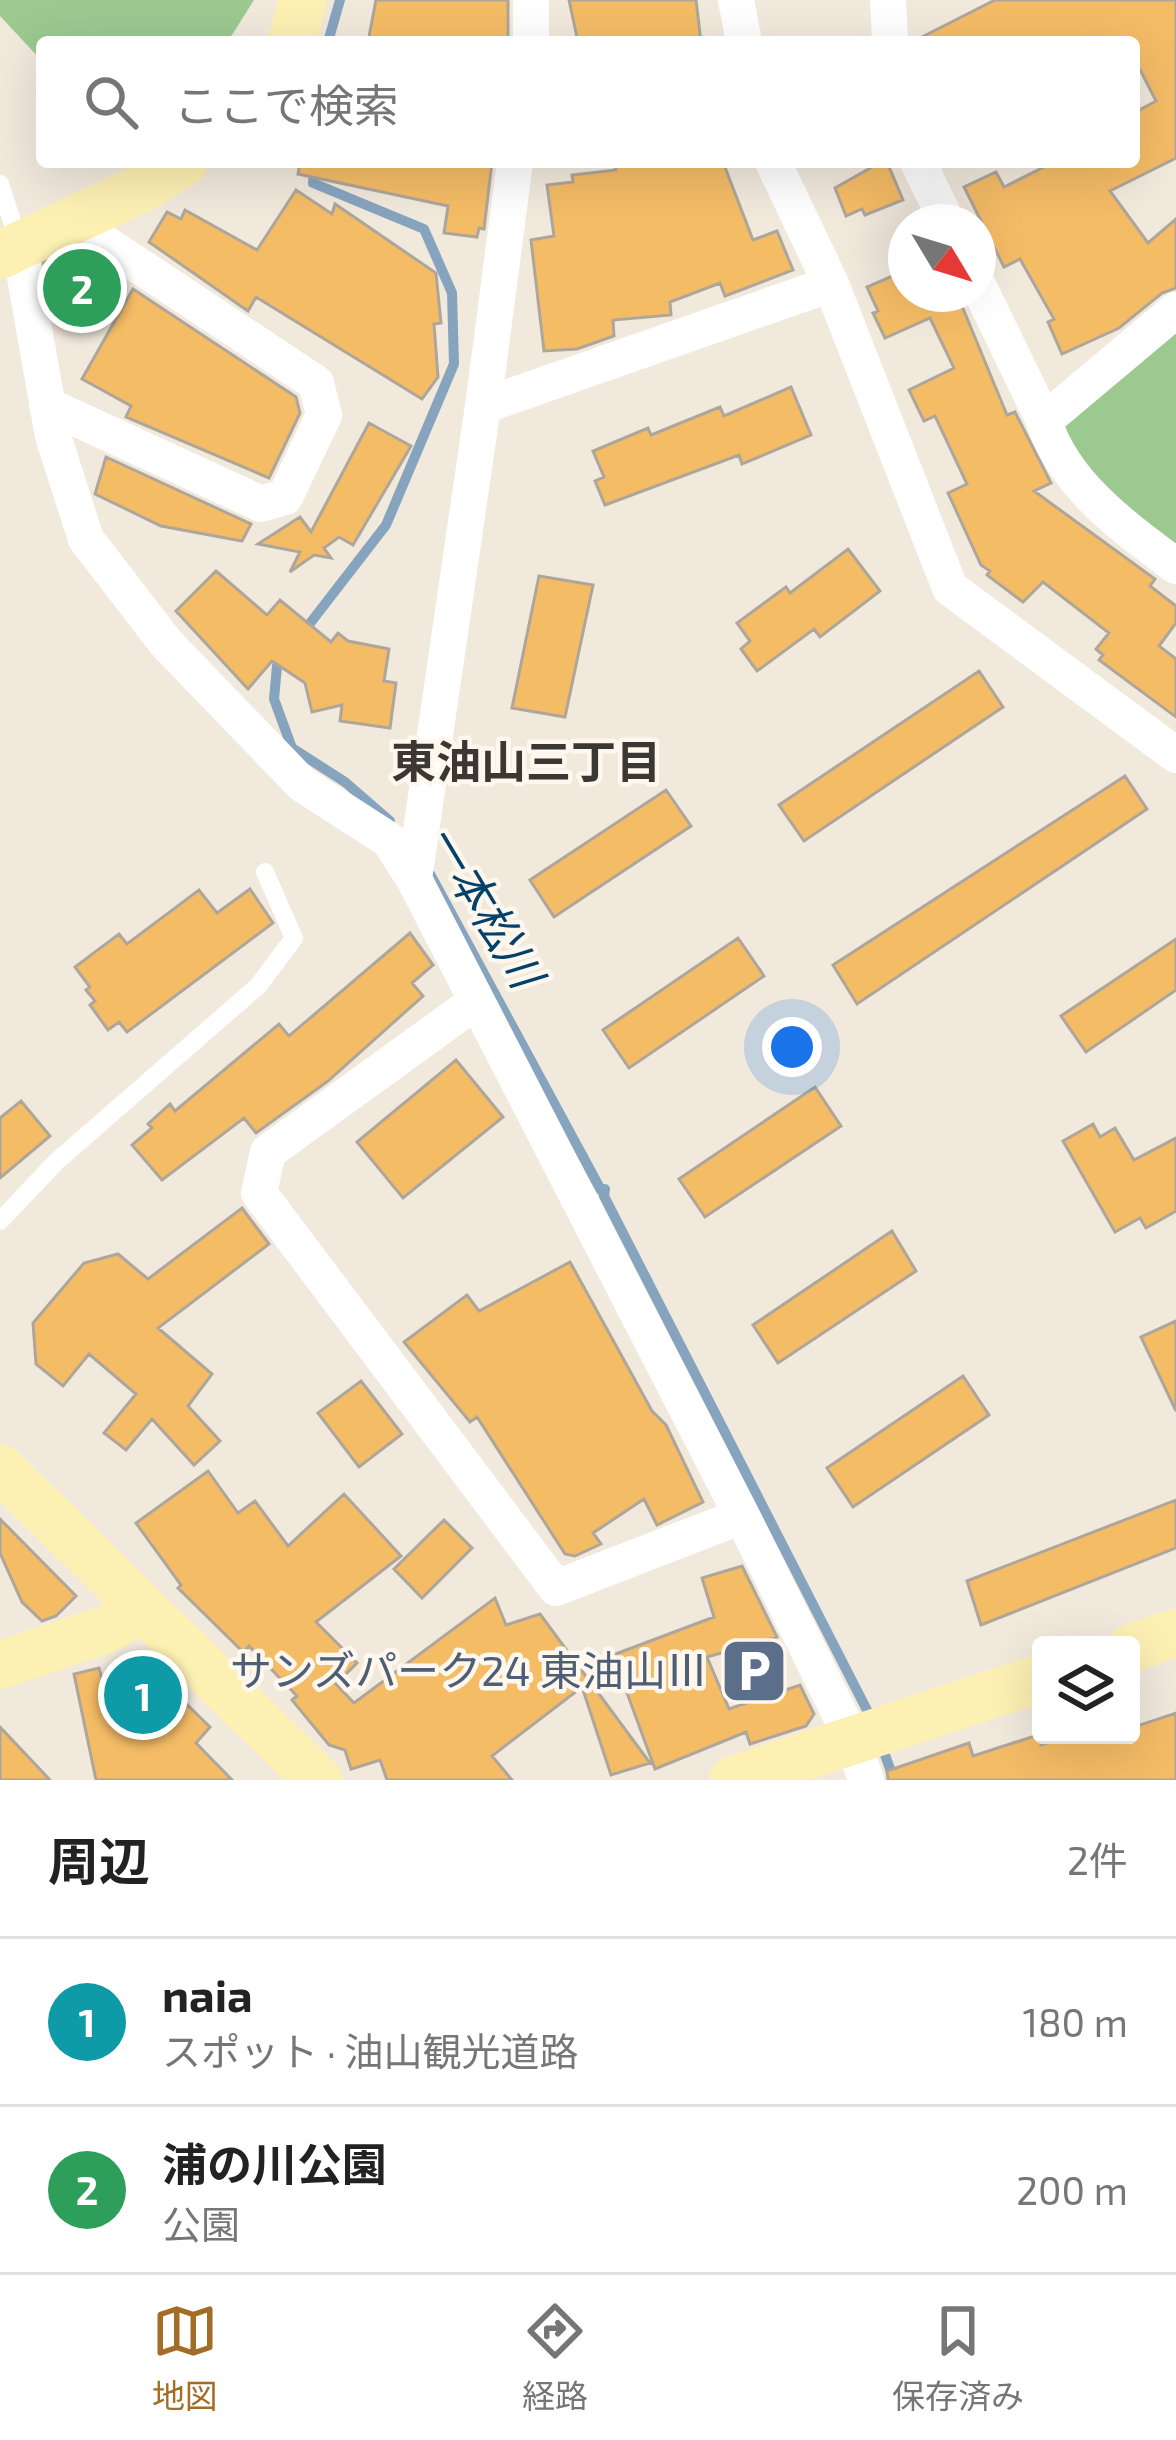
<!DOCTYPE html>
<html lang="ja">
<head>
<meta charset="utf-8">
<style>
	body { margin:0; font-family:"Exo 2","Noto Sans JP",sans-serif; background:#f2f2f2; color:#222 }
	.controls { position:absolute; right:36px; bottom:36px; display:grid; overflow:hidden; border-radius:12px; box-shadow:0 12px 48px #0002 }
	.controls button { width:108px; height:108px; display:grid; place-items:center; padding:0; border:0; border-bottom:3px solid #e0e0e0; background:#fff; color:#222; font:60px sans-serif }
	.compass { position:absolute; left:888px; top:204px; width:108px; height:108px; border-radius:50%; background:#fff; box-shadow:0 12px 48px #0002; rotate:128deg }
	.you { position:absolute; left:792px; top:1047px; width:42px; height:42px; margin:-30px; border:9px solid #fff; border-radius:50%; background:#1a73e8; box-shadow:0 0 0 18px #1a73e833 }
	.badge { display:grid; place-items:center; width:78px; height:78px; border-radius:50%; background:#a26d26; color:#fff; font-size:39px; font-weight:700 }
	.pin { position:absolute; translate:-50% -50%; border:6px solid #fff; box-shadow:0 3px 12px #0006 }
	.list { margin:0; padding:0; list-style:none }
	h2 { display:flex; justify-content:space-between; align-items:center; height:156px; margin:0; padding:0 48px; font-size:51px }
	h2 small { font-size:39px; font-weight:400; color:#767676 }
	.list li { display:grid; grid-template-columns:78px 1fr auto; gap:36px; align-items:center; box-sizing:border-box; height:168px; padding:0 48px; border-top:3px solid #e0e0e0 }
	.list b { display:block; font-size:45px; white-space:nowrap }
	.list p { margin:0; font-size:39px; white-space:nowrap; color:#767676 }
	.list em { font-size:39px; font-style:normal; color:#767676 }
	.icon { flex:none; width:66px; height:66px; fill:none; stroke:currentColor; stroke-width:2; stroke-linecap:round; stroke-linejoin:round }
	.map { position:relative; flex:none; width:1176px; height:1780px; overflow:hidden }
	.search { position:absolute; background:#fff; box-shadow:0 12px 48px #0002; left:36px; right:36px; top:36px; height:132px; display:flex; align-items:center; gap:30px; box-sizing:border-box; padding:0 42px; border-radius:12px; color:#767676; font-size:45px }
	.sheet { height:492px; background:#fff }
	nav { display:flex; justify-content:space-around; align-items:center; box-sizing:border-box; height:168px; border-top:3px solid #e0e0e0; background:#fff; font-size:33px; color:#767676 }
	nav a { display:grid; justify-items:center; gap:6px }
	nav .on { color:#a26d26 }
	.map>svg:first-child { display:block }
	.green { fill:#9bc990 }
	.lines { fill:none; stroke-linecap:round; stroke-linejoin:round }
	.stream { stroke:#87a4bf; stroke-width:10 }
	.building { fill:#f5bc66; stroke:#afa69b; stroke-width:3 }
	.lane { stroke:#fff; stroke-width:18 }
	.street { stroke:#fff; stroke-width:36 }
	.secondary { stroke:#fdf0b3; stroke-width:48 }
	.labels { text-anchor:middle; stroke-width:9; stroke-linejoin:round; paint-order:stroke }
	.service-label { font-size:42px; fill:#4e5e75; stroke:#fef7ed; text-anchor:end }
	.neighbourhood-label { font-size:45px; font-weight:bold; fill:#3b3833; stroke:#fef7ed }
	.water-label { font-size:45px; font-style:italic; fill:#03406a; stroke:#fef7ed }
</style>
</head>
<body>
<div class="map">
<svg width="1176" height="1780" viewBox="0 0 1176 1780">
	<rect width="100%" height="100%" fill="#f2e9dd"/>
	<path class="green" d="M0,0H254L232,35L220,42H42V61L0,16Z
		M55,235L118,275L97,321L58,300L37,252Z
		M1176,332V549L1121,506L1062,441L1068,415Z"/>
	<g class="lines">
		<path class="stream" d="M328,42L340,0
			M301,635L386,525L454,364L452,293L424,229L313,183L315,162
			M286,655L277,666L274,699L292,748L345,782L390,821
			M430,874L601,1190L605,1189L604,1196L871,1718
			M880,1741L894,1780"/>
	</g>
	<path class="building" d="M376,0H508V42H368Z
		M569,0H696L701,42H578Z
		M995,0H1176V158L1110,191L1148,243L1176,219V288L1162,293L1119,328L1062,354L1048,322L1054,319L1020,259L1004,267L964,187L996,172L1004,187L1054,162H1134V113L1156,101L1134,58V42H912Z
		M300,162H492L484,229L479,228L477,237L444,233L448,206L298,174Z
		M615,162H723L753,240L777,231L793,270L725,296L720,283L670,302L671,315L613,320L614,336L577,349L544,351L531,240L554,236L547,185L573,182L572,175L616,170Z
		M881,162H887L903,200L865,215L862,209L846,216L835,188Z
		M296,190L332,214L335,204L436,273L441,323L434,324L438,377L422,399L256,297L248,311L149,242L167,212L181,219L185,210L257,250Z
		M906,270V294H957L1007,415L1015,412L1051,483L1034,491L1155,579L1150,586L1176,606V623L1159,646L1176,659V717L1099,660L1103,655L1096,649L1109,633L1043,582L1023,602L987,575L990,571L981,565L948,493L967,484L935,416L924,421L909,390L954,368L930,318L885,338L873,313L878,311L867,287Z
		M133,289L296,397L300,413L269,478L126,417L131,406L82,379Z
		M791,387L811,435L742,464L739,455L605,505L595,481L604,477L593,451L648,428L651,435L720,407L724,416Z
		M369,423L411,446L353,545L339,537L324,548L331,558L314,555L290,572L300,552L258,544L300,517L311,532Z
		M106,457L251,524L242,541L161,526L95,494Z
		M848,549L880,591L820,637L814,629L757,671L741,649L750,641L737,623L786,587L790,593Z
		M216,571L267,615L280,600L331,642L338,633L348,641L389,649L384,681L396,683L390,728L340,721L342,705L312,712L305,683L272,661L248,689L176,611Z
		M539,576L593,585L565,717L512,708Z
		M979,671L1003,707L804,841L779,805Z
		M1125,776L1147,809L857,1004L833,965Z
		M666,790L691,826L554,917L530,880Z
		M250,889L273,923L127,1032L119,1022L108,1030L90,1005L95,1001L86,990L90,987L75,967L119,934L127,944L199,890L217,913Z
		M410,933L433,965L412,983L423,996L328,1081L256,1133L244,1118L162,1180L132,1145L152,1128L148,1124L170,1104L175,1111L279,1024L289,1036Z
		M738,938L764,976L629,1068L603,1030Z
		M1176,939V990L1086,1052L1061,1016Z
		M456,1060L503,1117L403,1198L357,1142Z
		M815,1087L841,1126L705,1217L679,1179Z
		M21,1101L50,1136L0,1178V1118Z
		M1093,1124L1100,1137L1115,1128L1134,1160L1176,1138V1211L1146,1228L1140,1218L1115,1232L1063,1141Z
		M242,1208L269,1244L158,1328L212,1374L188,1406L220,1441L194,1465L152,1419L126,1450L104,1433L136,1394L89,1354L63,1386L36,1364L33,1323L84,1263L118,1254L148,1279Z
		M892,1231L916,1271L778,1363L753,1325Z
		M570,1262L652,1411L666,1425L703,1502L657,1525L644,1499L593,1533L601,1544L575,1556L565,1554L477,1417L470,1422L404,1342L467,1295L479,1311Z
		M1176,1321V1411L1141,1337Z
		M963,1376L989,1415L853,1507L827,1468Z
		M361,1381L402,1434L359,1467L318,1413Z
		M208,1471L238,1513L255,1501L288,1546L344,1494L401,1556L316,1622L357,1663L336,1684L354,1703L495,1598L506,1625L540,1614L650,1763L611,1775L582,1687L492,1756L512,1780H387L380,1760L351,1769L345,1750L329,1745L292,1700L297,1696L249,1646L243,1652L178,1588L181,1585L136,1523Z
		M1176,1500V1548L981,1625L967,1581Z
		M0,1519L76,1596L56,1616L42,1621L22,1602L0,1553Z
		M444,1520L472,1548L422,1598L394,1569Z
		M742,1566L777,1637L707,1657L729,1709L800,1685L814,1714L806,1726L750,1744L746,1732L655,1769L613,1655L714,1617L702,1578Z
		M99,1668L111,1712L145,1668L169,1687L210,1727L196,1743L232,1780H96L74,1674Z
		M1176,1713V1780H888L887,1771L969,1743L973,1756L1041,1734V1745L1072,1735H1131V1728Z
		M0,1727L50,1780H0Z"/>
	<g class="lines">
		<path class="lane" d="M0,184L19,243
			M0,1221L57,1161L258,986L294,938L265,872"/>
		<path class="street" d="M531,0V42
			M736,0L744,42
			M888,0L890,42
			M773,162L831,284L950,588L1176,755
			M918,162L947,222
			M19,243L53,436L86,539L166,643L302,784L389,840L414,879L742,1516L852,1739L866,1780
			M978,285L1044,421L1176,310
			M47,405L261,504L285,497L324,415L316,383L70,220
			M483,406L515,162
			M1044,421C1064,485 1124,527 1176,566
			M414,879L483,406L831,284
			M474,1003L268,1152L259,1193L556,1588L742,1516"/>
		<path class="secondary" d="M292,42L303,0
			M0,255L146,186L184,162
			M0,1468L318,1780
			M1131,1648L1176,1633
			M0,1665L107,1629L140,1610
			M733,1780L1041,1678"/>
	</g>
	<defs>
		<g id="parking-square" transform="scale(3.45)"><rect x="-9" y="-9" width="18" height="18" rx="4" fill="#5c6f8a" stroke="#fef7ed"/><path d="M-3.5-5.5H1a3.5 3.5 0 0 1 0 7H-1V5.5H-3.5ZM-1-3.4V-.6H.8a1.4 1.4 0 0 0 0-2.8Z" fill="#fff"/></g>
	</defs>
	<g fill-rule="evenodd">
		<use href="#parking-square" x="754" y="1671"/>
	</g>
	<g class="labels">
		<g class="service-label">
			<text x="708" y="1686">サンズパーク24 東油山Ⅲ</text>
		</g>
		<g class="neighbourhood-label">
			<text x="526" y="778">東油山三丁目</text>
		</g>
		<g class="water-label">
			<text transform="translate(484 906) rotate(59)" y="16">一本松川</text>
		</g>
	</g>
</svg>
<div class="controls">
<button><svg class="icon" aria-label="layers" viewBox="0 0 24 24"><path d="M12 4l9 5-9 5-9-5zM3 14l9 5 9-5"/></svg></button>
</div>
<svg class="compass" viewBox="-18 -18 36 36"><path d="M0-13l5 13h-10z" fill="#e53935"/><path d="M0 13l5-13h-10z" fill="#767676"/></svg>
<div class="you"></div>
<div class="pin badge" style="left:143px;top:1695px;background:#0f9aa8">1</div>
<div class="pin badge" style="left:82px;top:288px;background:#2e9e5b">2</div>
<div class="search"><svg class="icon" aria-label="search" viewBox="0 0 24 24"><circle cx="10" cy="10" r="6"/><path d="M15 15l6 6"/></svg>ここで検索</div>
</div>
<section class="sheet">
<h2>周辺<small>2件</small></h2>
<ul class="list">
<li><span class="badge" style="background:#0f9aa8">1</span><div><b>naia</b><p>スポット · 油山観光道路</p></div><em>180 m</em></li>
<li><span class="badge" style="background:#2e9e5b">2</span><div><b>浦の川公園</b><p>公園</p></div><em>200 m</em></li>
</ul>
</section>
<nav>
<a class="on"><svg class="icon" aria-label="map" viewBox="0 0 24 24"><path d="M3 6l6-2 6 2 6-2v14l-6 2-6-2-6 2zM9 4v14M15 6v14"/></svg>地図</a>
<a><svg class="icon" aria-label="directions" viewBox="0 0 24 24"><path d="M12 3l9 9-9 9-9-9zM9 14v-3h6M13 9l2 2-2 2"/></svg>経路</a>
<a><svg class="icon" aria-label="saved" viewBox="0 0 24 24"><path d="M7 4h10v16l-5-4-5 4z"/></svg>保存済み</a>
</nav>
</body>
</html>
